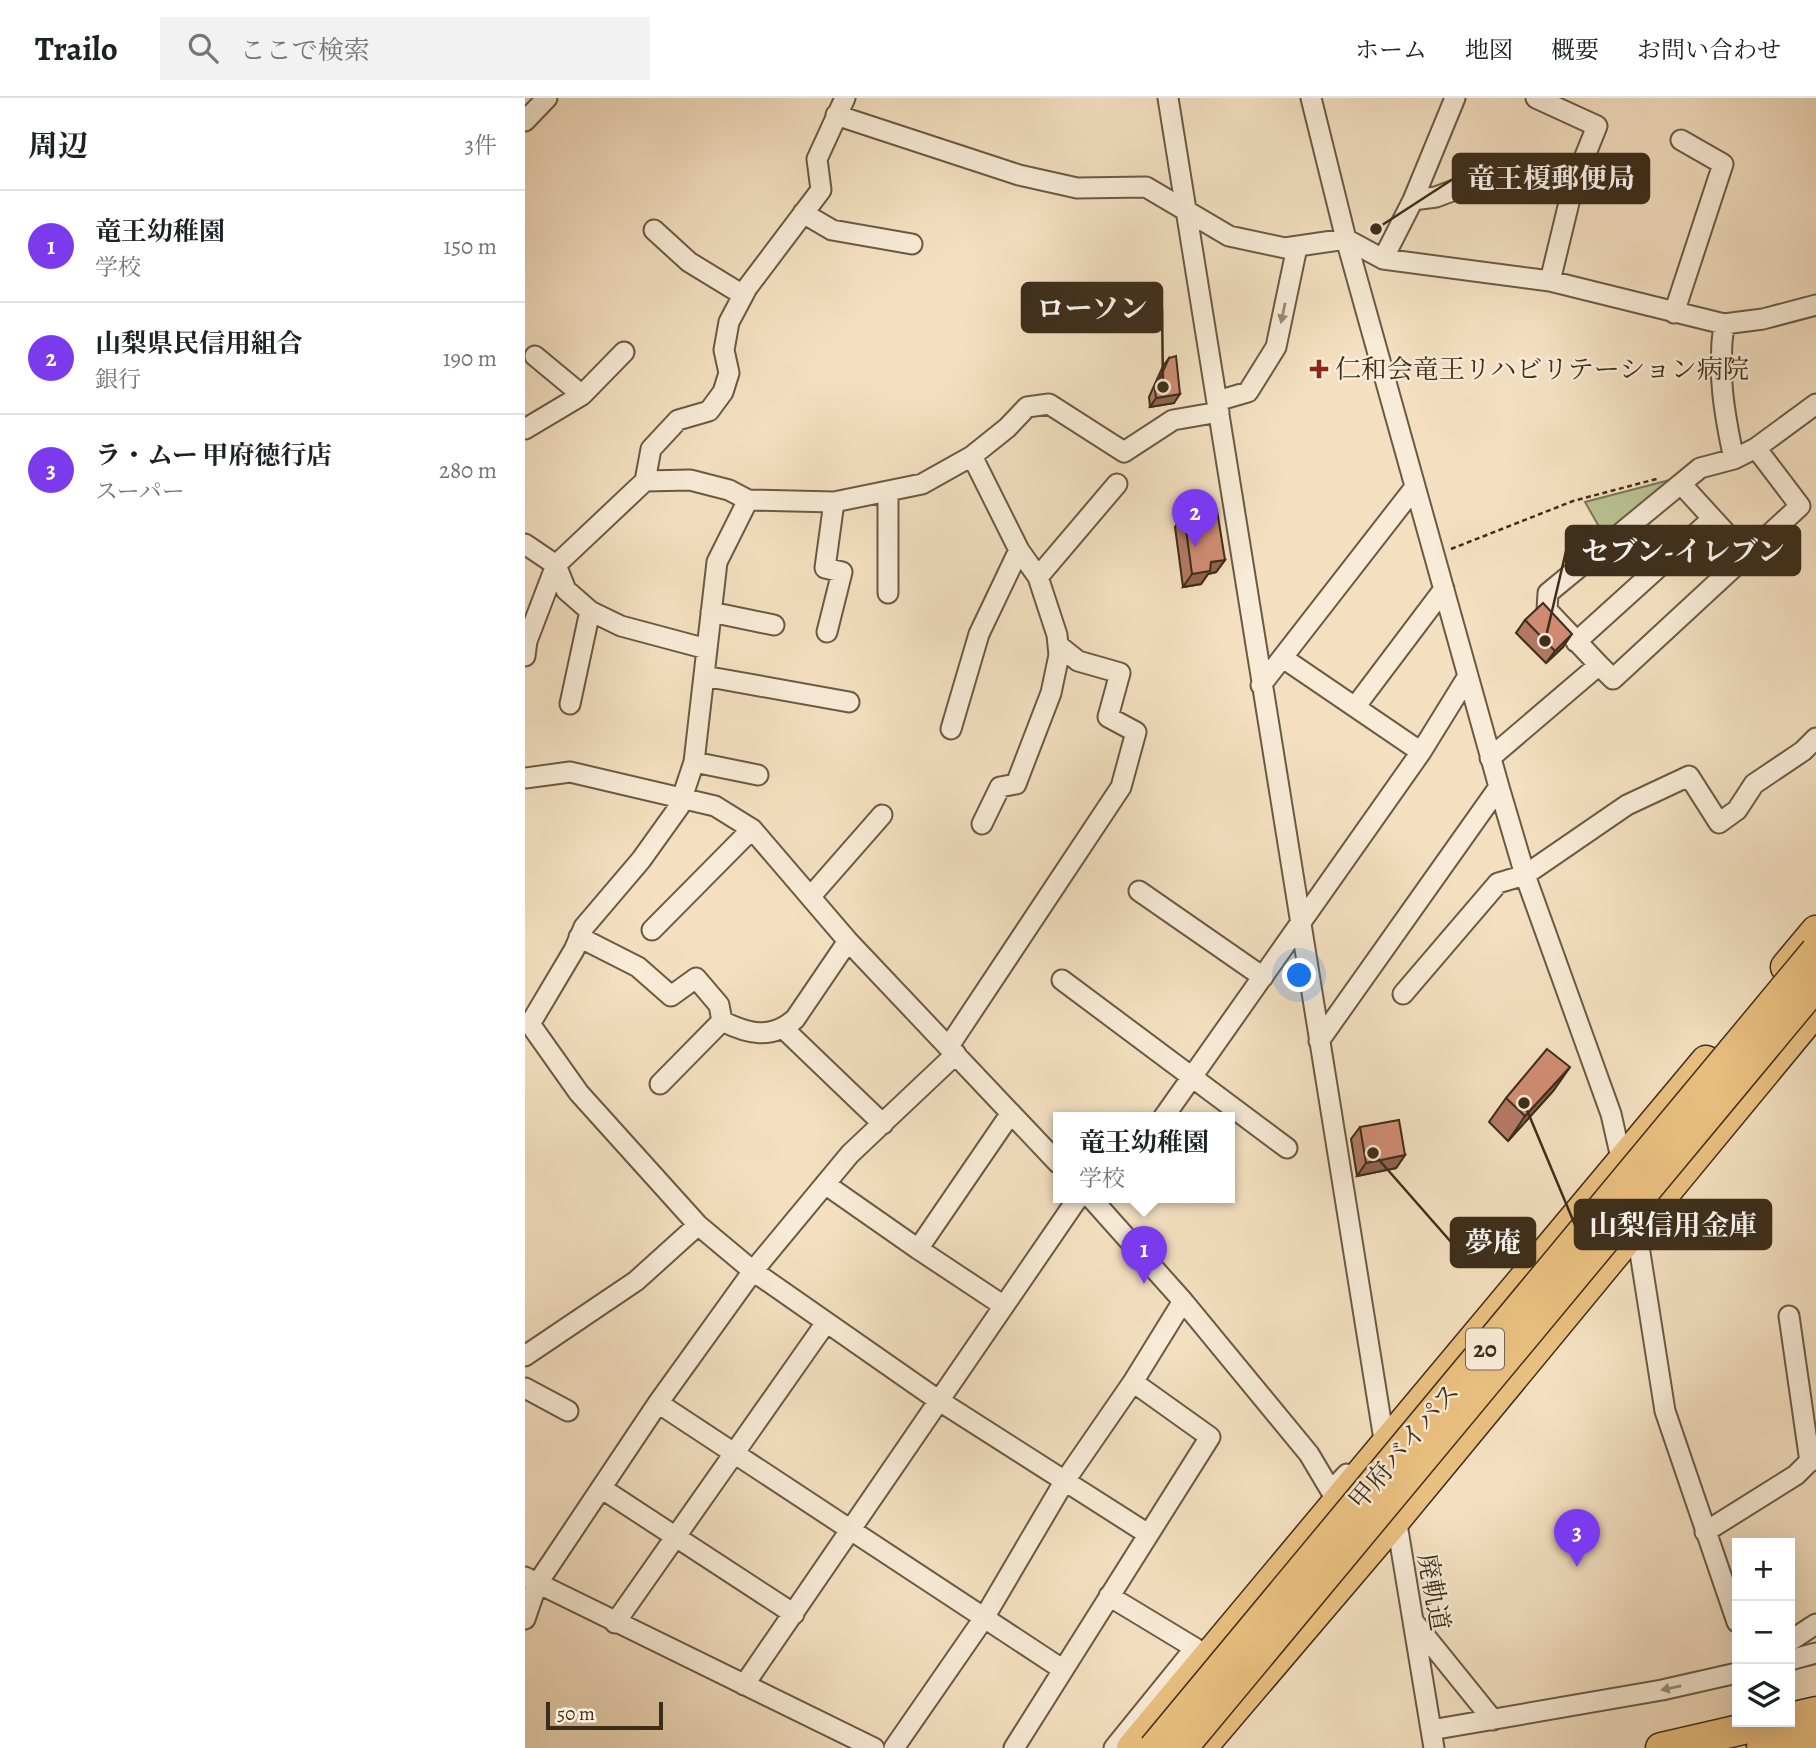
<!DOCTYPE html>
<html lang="ja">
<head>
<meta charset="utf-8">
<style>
	body { margin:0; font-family:Alegreya,"Noto Serif JP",serif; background:#f2f2f2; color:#202124 }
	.controls { position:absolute; right:21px; bottom:21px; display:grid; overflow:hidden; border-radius:0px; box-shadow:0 7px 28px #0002 }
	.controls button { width:63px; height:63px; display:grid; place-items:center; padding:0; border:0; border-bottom:2px solid #e0e0e0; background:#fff; color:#202124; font:35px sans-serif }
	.scale { position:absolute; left:21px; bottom:18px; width:117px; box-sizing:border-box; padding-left:7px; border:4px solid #3c2d1b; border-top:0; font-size:19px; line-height:24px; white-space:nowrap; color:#3c2d1b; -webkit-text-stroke:5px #f8ebd7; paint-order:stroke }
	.you { position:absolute; left:775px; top:878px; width:24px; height:24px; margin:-18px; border:5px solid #fff; border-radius:50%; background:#1a73e8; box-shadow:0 0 0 10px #1a73e833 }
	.badge { display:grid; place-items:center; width:46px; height:46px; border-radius:50%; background:#7c3aed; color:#fff; font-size:23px; font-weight:700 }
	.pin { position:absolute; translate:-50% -58px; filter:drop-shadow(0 2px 4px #0008) }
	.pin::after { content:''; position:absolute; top:37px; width:24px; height:21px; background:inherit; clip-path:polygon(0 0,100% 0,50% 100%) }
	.popup { position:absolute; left:528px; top:1014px; width:182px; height:91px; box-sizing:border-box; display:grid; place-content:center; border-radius:0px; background:#fff; filter:drop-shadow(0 2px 5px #0005); font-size:23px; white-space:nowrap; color:#757577 }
	.popup b { font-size:26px; color:#202124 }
	.popup::after { content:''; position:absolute; left:50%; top:100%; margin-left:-14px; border:14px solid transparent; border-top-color:#fff }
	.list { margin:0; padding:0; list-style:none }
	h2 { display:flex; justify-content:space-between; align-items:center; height:91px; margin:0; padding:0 28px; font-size:30px }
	h2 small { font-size:23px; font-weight:400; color:#757577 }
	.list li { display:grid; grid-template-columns:46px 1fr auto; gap:21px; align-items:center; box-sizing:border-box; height:112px; padding:0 28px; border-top:2px solid #e0e0e0 }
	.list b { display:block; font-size:26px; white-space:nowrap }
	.list p { margin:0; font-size:23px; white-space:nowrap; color:#757577 }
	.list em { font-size:23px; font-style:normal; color:#757577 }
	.icon { flex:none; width:38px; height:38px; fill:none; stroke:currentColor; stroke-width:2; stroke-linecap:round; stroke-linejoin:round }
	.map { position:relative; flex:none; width:1291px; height:1650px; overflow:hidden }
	header { display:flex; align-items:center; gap:42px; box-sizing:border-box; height:98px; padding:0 35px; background:#fff; border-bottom:2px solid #e0e0e0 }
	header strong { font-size:33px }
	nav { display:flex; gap:38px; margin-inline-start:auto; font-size:24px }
	.search { width:490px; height:63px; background:#f2f2f2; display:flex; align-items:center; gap:18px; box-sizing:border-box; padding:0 24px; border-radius:0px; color:#757577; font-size:26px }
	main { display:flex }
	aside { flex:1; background:#fff }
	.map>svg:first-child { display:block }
	.green { fill:#bac293; stroke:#7b7857; stroke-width:2 }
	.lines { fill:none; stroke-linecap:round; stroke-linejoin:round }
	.minor-casing { stroke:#6a5a44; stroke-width:23 }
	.highway-casing { stroke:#3c2d1b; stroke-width:33 }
	.path { stroke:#3c2d1b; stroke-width:2.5; stroke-dasharray:5 3.5; stroke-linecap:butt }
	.minor { stroke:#f8ebd7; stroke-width:19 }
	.highway { stroke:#eac080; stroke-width:30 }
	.highway-bridge-casing { stroke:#3c2d1b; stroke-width:33; stroke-linecap:butt }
	.highway-bridge { stroke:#eac080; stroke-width:30 }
	.wall { fill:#b47964; stroke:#3c2d1b; stroke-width:2 }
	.shaded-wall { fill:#926351; stroke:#3c2d1b; stroke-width:2 }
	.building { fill:#d18d74; stroke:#3c2d1b; stroke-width:2 }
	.oneway { fill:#9a8c79 }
	.poi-dot { fill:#8f2418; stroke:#f8ebd7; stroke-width:2.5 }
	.labels { text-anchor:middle; stroke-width:5; stroke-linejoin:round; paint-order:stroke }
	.shield { fill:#f8ebd7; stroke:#746653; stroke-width:2 }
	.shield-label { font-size:24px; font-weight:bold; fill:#3c2d1b }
	.poi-label { font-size:26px; fill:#3c2d1b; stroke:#f8ebd7; text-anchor:start }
	.street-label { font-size:26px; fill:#3c2d1b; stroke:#f8ebd7 }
	.leader { fill:none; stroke:#3c2d1b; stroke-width:2.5 }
	.callout-dot { fill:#3c2d1b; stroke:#f8ebd7; stroke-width:2.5 }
	.callout { fill:#3c2d1b; stroke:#3c2d1b; stroke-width:2.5 }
	.callout-label { font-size:28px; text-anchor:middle; font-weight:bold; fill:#fff }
</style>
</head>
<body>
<header>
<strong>Trailo</strong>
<div class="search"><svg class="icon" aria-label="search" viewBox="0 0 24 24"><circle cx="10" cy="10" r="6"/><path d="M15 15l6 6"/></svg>ここで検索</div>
<nav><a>ホーム</a><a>地図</a><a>概要</a><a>お問い合わせ</a></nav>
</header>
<main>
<aside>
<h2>周辺<small>3件</small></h2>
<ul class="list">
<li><span class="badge">1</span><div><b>竜王幼稚園</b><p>学校</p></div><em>150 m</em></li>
<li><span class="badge">2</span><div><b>山梨県民信用組合</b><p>銀行</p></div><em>190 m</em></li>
<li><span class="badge">3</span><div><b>ラ・ムー 甲府徳行店</b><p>スーパー</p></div><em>280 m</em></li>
</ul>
</aside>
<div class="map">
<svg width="1291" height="1650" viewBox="0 0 1291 1650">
	<rect width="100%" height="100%" fill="#f4e0c1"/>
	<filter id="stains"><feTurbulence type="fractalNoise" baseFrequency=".00286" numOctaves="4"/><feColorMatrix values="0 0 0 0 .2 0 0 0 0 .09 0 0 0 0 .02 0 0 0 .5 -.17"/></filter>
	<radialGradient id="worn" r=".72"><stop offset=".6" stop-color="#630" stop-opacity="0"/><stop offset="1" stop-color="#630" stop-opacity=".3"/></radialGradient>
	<path class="green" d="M1160,378L1080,439L1060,404Z"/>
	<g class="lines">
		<g class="minor-casing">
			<path id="minor" d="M643,0L861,1354
				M786,0L821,141L974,689L1000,777L1086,1016L1098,1069
				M1011,0L1072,28L1048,88L1025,183
				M311,17L494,77L552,90L621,89L704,138L760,150L821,141L858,161L1025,183L1199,226L1238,221L1291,207
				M0,23L22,0
				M888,102L911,99L990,69L1048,88
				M278,115L307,132L387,146
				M129,132L164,164L218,197
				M858,161L888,102L930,0
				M1149,215L1198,66L1156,42
				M1199,226C1192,273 1199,315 1209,361
				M57,297L99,254
				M692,303L723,294L751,249L772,149
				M0,331L57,297L10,258
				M447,358L494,452L513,479L532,537L534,557L526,595L491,686L475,689L457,726
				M120,383L165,382L204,392L223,402L309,404L397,386L447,358L482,330L502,309L524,306L599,354L648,322L694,314
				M1157,387L1222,458
				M0,446L31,467L41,492L65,513L96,528L182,551
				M513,479L592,386
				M363,495V393
				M186,514L249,527
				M302,534L317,474L300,470L309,404
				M1051,544L1187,421
				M0,558L2,543L31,467L120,383L126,351L153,322L184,313L198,294L204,275L199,252L204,224L222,190L296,92L292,61L320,0
				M758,560L896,654
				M1074,567L1088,581L1275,408L1231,350
				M179,578L324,604
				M736,587L890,389
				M45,606L65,513
				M830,609L919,491
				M426,631L454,536L494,452
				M965,660L1074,567L1022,512L1023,495L1175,370L1209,361L1231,350L1291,306
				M169,664L233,677
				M0,680L45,674L190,708L227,731L323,843L533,1065
				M614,793L738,879
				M286,798L357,717
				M127,832L227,731
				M54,839L113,869L146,898L171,880L194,907L197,923C223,936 246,942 270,921L323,843
				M537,882L762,1050
				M878,896L973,785L1000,777L1102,707L1164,678L1194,725L1212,712L1229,686L1278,653L1291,640
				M0,925L5,926L54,995L173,1127L228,1173L413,1302L623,1436
				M5,926L49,852L59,829L116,762L154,709L169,664L192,464L223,402
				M259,931L358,1026
				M794,943L974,689
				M424,948L596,689L611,634L583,619L595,575L553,563L533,547
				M135,986L197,923
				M638,1020L896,654L943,578
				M300,1086L393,1151L486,1015
				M566,1100L658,1203L784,1356L806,1393L822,1376
				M1110,1123L1140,1313L1212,1524
				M393,1151L479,1208
				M1264,1218L1285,1364
				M0,1258L111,1183L173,1127
				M0,1290L43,1313
				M133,1305L537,1571
				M76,1390L269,1516
				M870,1414L909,1650
				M1180,1434L1271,1377L1291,1357
				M0,1479L349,1650
				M584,1498L670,1550L589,1650
				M0,1521L12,1486L133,1305L228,1173L325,1056L431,956
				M888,1523L968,1622
				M90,1525L300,1226
				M1265,1543L1291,1526
				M1265,1562L1291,1555
				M219,1587L553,1100
				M906,1632L1137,1592L1212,1575
				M369,1650L459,1520L539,1384L608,1284L658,1203
				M489,1650L685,1339L608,1284"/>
		</g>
		<g class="highway-casing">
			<path id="highway" d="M1261,869L1291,833
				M1265,1620L1291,1614
				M607,1650L1181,963
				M676,1650L871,1421L1291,912
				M1136,1650L1249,1624
				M1237,1650L1291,1638"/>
		</g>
		<path class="path" d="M926,451L1048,403L1135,380"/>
		<use href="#minor" class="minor"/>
		<use href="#highway" class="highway"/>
		<g class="highway-bridge-casing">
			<path id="highway-bridge" d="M629,1650L1291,853
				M657,1650L1291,887"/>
		</g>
		<use href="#highway-bridge" class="highway-bridge"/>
	</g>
	<path class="wall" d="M644,260L649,305L625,309L624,299L638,268Z
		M659,416L700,462L691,474L683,476L676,486L658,489L650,429Z
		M1000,522L1038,549L1021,565L991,535Z
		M1045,969L1028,993L983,1043L964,1024L981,1000Z
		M835,1029L880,1057L871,1070L832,1078L826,1041Z"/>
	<path class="shaded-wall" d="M655,296L649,305L625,309L631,300Z
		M700,462L691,474L683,476L676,486L658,489L667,476L686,464Z
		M1047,536L1038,549L1021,565L1030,553Z
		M1045,969L1028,993L983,1043L1000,1018Z
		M880,1057L871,1070L832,1078L841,1065Z"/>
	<path class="building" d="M651,258L655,296L631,300L630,291L644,260Z
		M692,412L700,462L686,464L685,473L667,476L659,416Z
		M1018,505L1047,536L1030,553L1000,522Z
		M1022,951L1045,969L1000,1018L981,1000Z
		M874,1022L880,1057L841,1065L835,1029Z"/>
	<defs><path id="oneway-solid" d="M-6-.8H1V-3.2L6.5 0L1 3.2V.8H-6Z" transform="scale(1.75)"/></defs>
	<g class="oneway">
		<use href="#oneway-solid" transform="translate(758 215) rotate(102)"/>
		<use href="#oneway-solid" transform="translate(1146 1590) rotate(168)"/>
	</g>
	<path class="poi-dot" d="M790.5 260.5h7v7h7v7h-7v7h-7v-7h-7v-7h7z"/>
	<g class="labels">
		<rect class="shield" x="941" y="1230.5" width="38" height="41" rx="5"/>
		<g class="shield-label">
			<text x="960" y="1259">20</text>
		</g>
		<g class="poi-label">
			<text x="810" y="280">仁和会竜王リハビリテーション病院</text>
		</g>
		<g class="street-label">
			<text transform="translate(879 1348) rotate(-50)" y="9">甲府バイパス</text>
			<text transform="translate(909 1494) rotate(80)" y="9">廃軌道</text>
		</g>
	</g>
	<path class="leader" d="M851 131L928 81M638 289L637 210M1020 543L1041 453M999 1005L1050 1127M848 1055L926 1144"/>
	<g class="callout-dot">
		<circle cx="851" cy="131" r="7"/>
		<circle cx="638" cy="289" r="7"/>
		<circle cx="1020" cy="543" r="7"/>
		<circle cx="999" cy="1005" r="7"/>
		<circle cx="848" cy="1055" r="7"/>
	</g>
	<g class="callout">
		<rect x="928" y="56" width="196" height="49" rx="7"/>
		<rect x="497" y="185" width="140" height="49" rx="7"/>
		<rect x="1041" y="428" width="234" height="49" rx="7"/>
		<rect x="1050" y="1102" width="196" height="49" rx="7"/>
		<rect x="926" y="1120" width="84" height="49" rx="7"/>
	</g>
	<g class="callout-label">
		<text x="1026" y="90">竜王榎郵便局</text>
		<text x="567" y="220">ローソン</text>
		<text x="1158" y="463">セブン-イレブン</text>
		<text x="1148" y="1137">山梨信用金庫</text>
		<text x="968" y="1154">夢庵</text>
	</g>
	<rect width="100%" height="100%" filter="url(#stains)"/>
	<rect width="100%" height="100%" fill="url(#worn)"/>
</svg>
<div class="controls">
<button>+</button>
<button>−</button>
<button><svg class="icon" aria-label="layers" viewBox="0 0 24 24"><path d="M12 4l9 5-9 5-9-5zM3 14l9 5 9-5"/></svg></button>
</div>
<div class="scale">50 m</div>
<div class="you"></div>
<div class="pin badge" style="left:619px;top:1186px">1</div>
<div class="popup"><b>竜王幼稚園</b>学校</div>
<div class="pin badge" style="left:670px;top:449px">2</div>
<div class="pin badge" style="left:1052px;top:1469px">3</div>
</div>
</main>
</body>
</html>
